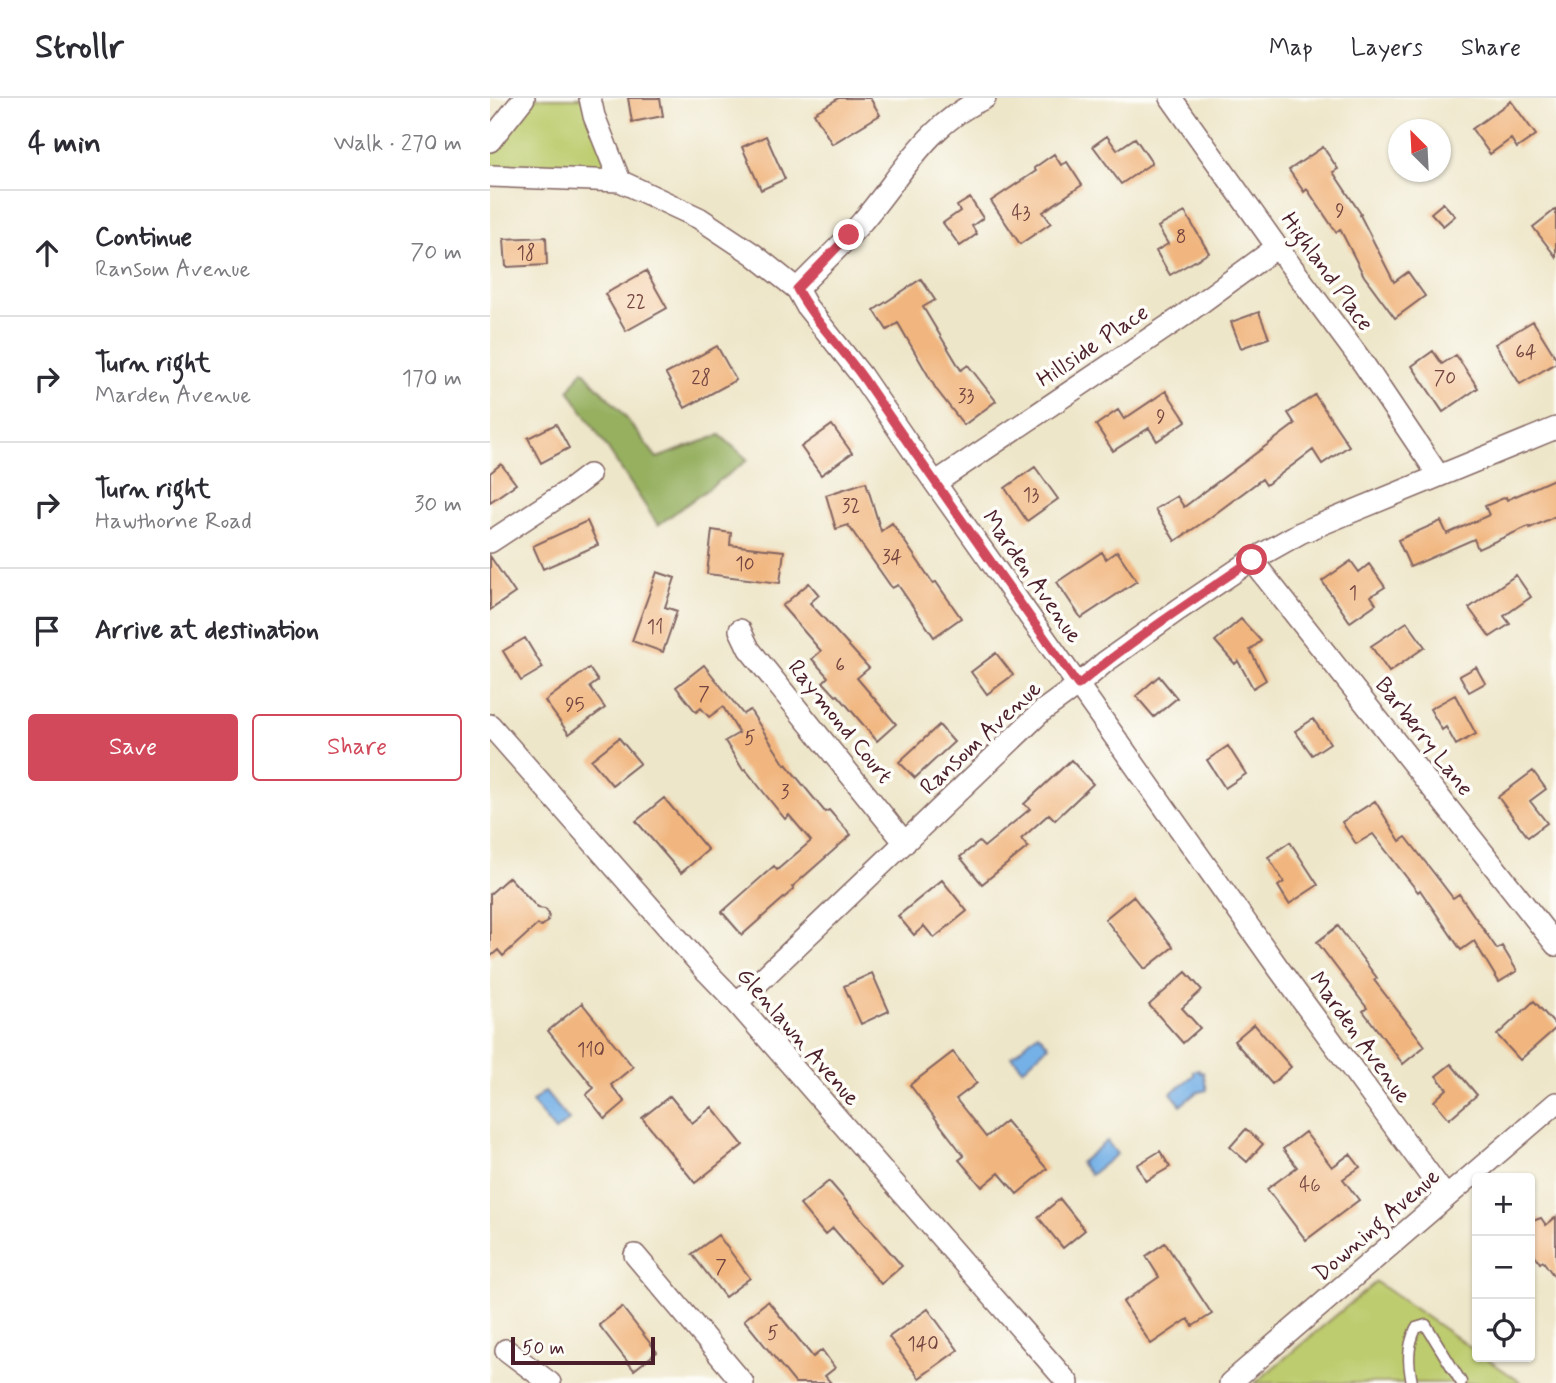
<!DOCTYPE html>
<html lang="en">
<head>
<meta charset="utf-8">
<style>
	body { margin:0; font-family:Mynerve,sans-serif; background:#f2f2f3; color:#2b2b33 }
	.controls { position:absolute; right:21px; bottom:21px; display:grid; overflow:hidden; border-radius:7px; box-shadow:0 2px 5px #0004 }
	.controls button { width:63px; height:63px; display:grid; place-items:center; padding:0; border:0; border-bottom:2px solid #e1e1e2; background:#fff; color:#2b2b33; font:35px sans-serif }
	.compass { position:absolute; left:898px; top:21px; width:63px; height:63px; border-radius:50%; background:#fff; box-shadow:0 2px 5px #0004; rotate:336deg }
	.scale { position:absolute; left:21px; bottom:18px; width:144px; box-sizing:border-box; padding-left:7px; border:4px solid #4a1f2b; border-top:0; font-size:19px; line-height:24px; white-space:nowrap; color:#4a1f2b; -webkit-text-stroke:5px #fdfcf7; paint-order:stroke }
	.stop { position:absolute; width:21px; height:21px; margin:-16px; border:5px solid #d1495b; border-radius:50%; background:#fff }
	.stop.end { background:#d1495b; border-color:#fff; box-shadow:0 2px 7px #0008 }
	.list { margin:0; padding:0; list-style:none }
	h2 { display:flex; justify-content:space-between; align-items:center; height:91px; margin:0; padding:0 28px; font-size:30px }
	h2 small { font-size:23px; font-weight:400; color:#7c7c81 }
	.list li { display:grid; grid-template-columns:46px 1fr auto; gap:21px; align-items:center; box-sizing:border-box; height:126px; padding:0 28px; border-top:2px solid #e1e1e2 }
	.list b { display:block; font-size:26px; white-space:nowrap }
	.list p { margin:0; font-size:23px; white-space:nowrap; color:#7c7c81 }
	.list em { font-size:23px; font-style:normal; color:#7c7c81 }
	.actions { display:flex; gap:14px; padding:21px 28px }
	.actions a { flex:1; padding:16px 0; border:2px solid #d1495b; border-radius:7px; text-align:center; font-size:24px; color:#d1495b }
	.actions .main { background:#d1495b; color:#fff }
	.icon { flex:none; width:38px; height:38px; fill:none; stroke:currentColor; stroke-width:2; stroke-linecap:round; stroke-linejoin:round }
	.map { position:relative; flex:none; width:1066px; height:1285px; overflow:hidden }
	header { display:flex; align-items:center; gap:42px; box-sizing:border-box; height:98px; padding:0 35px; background:#fff; border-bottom:2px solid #e1e1e2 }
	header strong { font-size:33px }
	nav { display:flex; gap:38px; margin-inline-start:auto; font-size:24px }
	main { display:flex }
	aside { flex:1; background:#fff }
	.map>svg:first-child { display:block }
	.green { fill:#bdcc6e; stroke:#84764c; stroke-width:2 }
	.forest { fill:#96b061; stroke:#706846; stroke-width:2 }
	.water { fill:#75b0e6; stroke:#606888; stroke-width:2 }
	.building { fill:#f1b67f }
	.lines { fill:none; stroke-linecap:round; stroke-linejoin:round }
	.lane-casing { stroke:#836562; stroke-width:13 }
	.street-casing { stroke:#836562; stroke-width:24 }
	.lane { stroke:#fff; stroke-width:10 }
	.street { stroke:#fff; stroke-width:21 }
	.route { stroke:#d1495b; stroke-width:9 }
	.labels { text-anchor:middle; stroke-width:7; stroke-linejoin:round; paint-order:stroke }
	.number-label { font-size:19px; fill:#744540 }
	.street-label { font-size:23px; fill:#4a1f2b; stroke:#fdfcf7 }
</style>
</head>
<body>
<header>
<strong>Strollr</strong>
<nav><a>Map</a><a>Layers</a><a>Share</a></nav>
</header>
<main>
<aside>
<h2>4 min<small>Walk · 270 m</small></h2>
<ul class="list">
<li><svg class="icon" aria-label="ahead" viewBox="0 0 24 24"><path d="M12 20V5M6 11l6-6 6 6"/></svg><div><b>Continue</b><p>Ransom Avenue</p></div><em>70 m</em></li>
<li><svg class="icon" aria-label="right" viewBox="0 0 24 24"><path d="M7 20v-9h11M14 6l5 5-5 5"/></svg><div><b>Turn right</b><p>Marden Avenue</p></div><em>170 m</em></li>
<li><svg class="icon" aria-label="right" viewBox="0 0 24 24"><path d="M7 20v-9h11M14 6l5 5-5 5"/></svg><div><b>Turn right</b><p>Hawthorne Road</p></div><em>30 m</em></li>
<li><svg class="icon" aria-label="arrive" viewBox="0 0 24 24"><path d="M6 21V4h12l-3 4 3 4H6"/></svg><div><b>Arrive at destination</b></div></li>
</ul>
<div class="actions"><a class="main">Save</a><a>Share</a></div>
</aside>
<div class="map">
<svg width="1066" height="1285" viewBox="0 0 1066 1285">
	<rect width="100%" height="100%" fill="#fdfcf7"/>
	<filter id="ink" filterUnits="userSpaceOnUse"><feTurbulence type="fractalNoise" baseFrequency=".0143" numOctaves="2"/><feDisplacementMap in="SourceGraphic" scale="14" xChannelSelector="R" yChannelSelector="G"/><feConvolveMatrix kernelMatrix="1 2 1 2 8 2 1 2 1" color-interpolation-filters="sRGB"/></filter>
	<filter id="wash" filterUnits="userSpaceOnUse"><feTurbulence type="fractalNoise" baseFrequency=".00686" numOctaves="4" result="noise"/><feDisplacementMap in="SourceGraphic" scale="28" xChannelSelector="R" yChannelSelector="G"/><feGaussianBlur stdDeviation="1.57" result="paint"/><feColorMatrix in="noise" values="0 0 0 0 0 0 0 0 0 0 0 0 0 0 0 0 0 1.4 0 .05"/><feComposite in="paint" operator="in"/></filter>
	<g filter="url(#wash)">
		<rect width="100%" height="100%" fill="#eee6c9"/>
		<path class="green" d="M34,0H100L130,83L0,78V43Z
			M886,1184L987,1254V1259H994L1032,1285H765Z"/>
		<path class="forest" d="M93,272L105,286L129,311L167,360L230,337L258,362L168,427L79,292Z"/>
		<path class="water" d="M548,935L559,947L533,971L522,958Z
			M709,972L710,975L713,974L717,992L706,995L691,1007L681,995L704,977L703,973Z
			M55,993L79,1022L65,1033L42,1004Z
			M617,1043L627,1056L600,1077L590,1065Z"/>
		<g id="blocks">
			<path class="building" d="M138,0H170L173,18L142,24Z
				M349,0H380L390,17L342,46L324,15Z
				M1021,3L1046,37L1027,50L1021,41L1000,56L982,31Z
				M276,38L295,81L271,92L252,49Z
				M617,38L627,52L645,40L662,65L631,86L603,48Z
				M833,49L848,71L843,74L871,116L870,117L904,184L918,174L935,198L905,220L874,178L850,131L846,134L817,91L814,94L799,72Z
				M564,56L571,67L577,64L592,87L553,114L561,125L530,146L501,103L546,73L544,70Z
				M480,100L493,120L482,128L487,136L470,148L453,125L470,113L467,108Z
				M953,105L965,118L953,128L941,115Z
				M1066,111V159L1043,129Z
				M695,114L719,155L680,177L666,153L678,146L668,129Z
				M56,139L57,167L16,169L14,141Z
				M156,173L177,210L136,233L115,196Z
				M431,181L445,202L433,209L471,272L478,267L506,303L474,327L446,291L408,225L397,232L384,212Z
				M769,214L779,240L751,250L741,224Z
				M1043,223L1066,260V265L1030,286L1005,246Z
				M227,248L246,282L195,310L176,276Z
				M943,253L952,266L966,257L988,290L953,314L922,268Z
				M676,293L696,323L667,343L659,330L623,353L606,327L628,312L634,321Z
				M825,297L859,348L832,366L823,352L776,387L772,381L718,421L685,443L665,411L687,398L694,409L805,326L798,315Z
				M66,326L79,350L51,365L38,340Z
				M342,327L362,355L331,377L311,349Z
				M11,366L26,386L0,404V375Z
				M545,369L568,401L537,423L515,390Z
				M1066,380V418L1040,430L1039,428L988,451L984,441L920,469L908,442L951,423L957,436L999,417L995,408L1016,399L1017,402Z
				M376,384L391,433L402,425L443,485L446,484L471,520L444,539L408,487L402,490L358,427L346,431L336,397Z
				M97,423L108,447L53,471L43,448Z
				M222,432L241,435L240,447L294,453L290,485L217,476Z
				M627,453L647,483L591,520L567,484L612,454L616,461Z
				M0,458L25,495L0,512Z
				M861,463L869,474L879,466L895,489L881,498L886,506L860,524L832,483Z
				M167,474L185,480L175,509L187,513L173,554L142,543Z
				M1026,477L1041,499L1014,518L1020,526L1000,539L979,510Z
				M319,485L329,497L320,505L379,570L367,580L406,626L387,643L348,597L346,598L333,584L338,579L322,561L331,553L292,508Z
				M751,521L771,543L760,552L776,582L763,590L748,563L745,566L725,543Z
				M917,524L935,549L899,574L881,548Z
				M35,540L53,570L31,583L13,553Z
				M506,555L523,577L497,596L481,574Z
				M214,567L253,616L260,612L295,667L296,666L335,714L339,712L361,737L302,789L304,791L252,837L232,814L284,768L287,772L321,743L299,717L295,721L255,671L253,672L235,643L249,635L233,609L219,619L211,610L206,614L186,589Z
				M986,569L995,585L979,594L970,578Z
				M99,570L108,583L100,589L115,610L79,636L55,603Z
				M669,578L687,600L664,619L646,598Z
				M965,597L986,636L966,647L956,629L952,632L940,611Z
				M823,621L840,645L822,657L805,633Z
				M449,627L464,644L425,680L409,664Z
				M129,640L150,665L122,687L101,662Z
				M738,648L756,676L735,690L717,662Z
				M581,662L603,686L565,722L559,716L531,741L538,749L492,786L470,759L489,744L494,749L540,711L534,706Z
				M1043,673L1056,691L1040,703L1057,725L1038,739L1008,699Z
				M174,700L218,752L191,775L146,723Z
				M885,703L910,743L916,739L963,800L969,796L1007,851L1012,848L1027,873L1009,884L984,843L971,852L930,792L928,794L883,736L866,746L852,724Z
				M800,744L828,787L799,806L788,788L794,784L778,759Z
				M19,779L48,810L55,811L59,816L58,823L52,828L47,827L13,858L8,852L0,859V796Z
				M452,782L477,813L444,840L434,828L424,837L408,818Z
				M643,798L683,849L655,871L615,821Z
				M848,828L887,880L884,882L935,948L913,966L873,913L877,910L827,844Z
				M696,874L712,892L692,910L710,930L693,945L659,907Z
				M382,875L399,913L371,926L354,888Z
				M1044,903L1066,928V930L1030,962L1007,937Z
				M92,905L143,969L121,987L135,1004L115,1021L96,997L104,990L58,933Z
				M764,926L801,969L782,986L744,943Z
				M463,954L487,985L466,1001L496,1039L516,1023L557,1071L527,1096L509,1075L492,1089L469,1062L474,1058L420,987Z
				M961,966L987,997L959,1021L944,1003L957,991L946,978Z
				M180,998L202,1025L222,1009L253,1047L205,1085L152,1020Z
				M756,1031L773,1046L757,1064L740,1049Z
				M815,1034L842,1069L860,1056L870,1069L853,1081L869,1102L816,1142L777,1091L807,1069L793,1051Z
				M670,1053L680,1069L656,1083L647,1067Z
				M339,1083L412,1168L391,1186L343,1130L335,1137L310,1107Z
				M570,1101L595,1132L573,1150L548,1119Z
				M1066,1119V1181L1053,1163L1050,1165L1040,1150V1124L1051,1120L1056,1127Z
				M228,1137L260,1180L235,1199L202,1156Z
				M675,1145L722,1216L703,1228L698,1221L661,1246L633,1204L669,1179L656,1158Z
				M278,1203L323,1259L332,1252L345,1270L335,1278L341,1285H305L254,1222Z
				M132,1209L167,1254L144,1272L109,1227Z
				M438,1211L468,1252L429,1280L399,1239Z"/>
		</g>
	</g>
	<g filter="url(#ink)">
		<use href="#blocks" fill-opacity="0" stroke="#836562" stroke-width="2"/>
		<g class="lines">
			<g class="lane-casing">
				<path id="lane" d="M922,1285C918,1264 917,1250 926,1230L936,1227L971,1284"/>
			</g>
			<g class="street-casing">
				<path id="street" d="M100,0L104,18L130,83
					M681,0L787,149L873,265L949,378
					M0,43L34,0
					M0,78L130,83L209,120L263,156L307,191L317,209L371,277L445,385L789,871L956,1099
					M307,191C328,169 351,148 371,125C410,80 438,24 495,0
					M445,385L690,220L787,149
					M0,444L82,390L99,377
					M762,462L1066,847
					M250,532L259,551L415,745
					M0,627L217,874L247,905L578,1285
					M247,905L551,614L588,587L615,564L688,512L762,462L810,435L1066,330
					M145,1157L253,1285
					M16,1252L60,1285
					M740,1285L1066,1005"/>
			</g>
			<use href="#lane" class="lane"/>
			<use href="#street" class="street"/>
		</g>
	</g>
	<g class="lines" filter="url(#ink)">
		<path class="route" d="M359,137L307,191C325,224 352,250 374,281C444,384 516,485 588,587C643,541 703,502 762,462"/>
	</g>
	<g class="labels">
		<g class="number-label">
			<text x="850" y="119">9</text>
			<text x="531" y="121">43</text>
			<text x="691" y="145">8</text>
			<text x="36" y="161">18</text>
			<text x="146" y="210">22</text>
			<text x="1036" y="260">64</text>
			<text x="211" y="286">28</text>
			<text x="955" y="286">70</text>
			<text x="476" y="304">33</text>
			<text x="671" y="325">9</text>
			<text x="541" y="403">13</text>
			<text x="361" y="414">32</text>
			<text x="402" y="465">34</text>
			<text x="255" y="472">10</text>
			<text x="863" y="501">1</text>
			<text x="165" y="535">11</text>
			<text x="350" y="573">6</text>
			<text x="214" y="602">7</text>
			<text x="85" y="613">95</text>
			<text x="260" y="646">5</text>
			<text x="295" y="700">3</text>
			<text x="101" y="958">110</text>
			<text x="820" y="1093">46</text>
			<text x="231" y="1175">7</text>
			<text x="283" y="1241">5</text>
			<text x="433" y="1252">140</text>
		</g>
		<g class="street-label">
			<text transform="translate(838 173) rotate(54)" y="8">Highland Place</text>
			<text transform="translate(602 247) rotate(-34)" y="8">Hillside Place</text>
			<text transform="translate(543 478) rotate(55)" y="8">Marden Avenue</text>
			<text transform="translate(351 623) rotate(51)" y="8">Raymond Court</text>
			<text transform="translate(935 638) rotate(52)" y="8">Barberry Lane</text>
			<text transform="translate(490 639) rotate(-43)" y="8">Ransom Avenue</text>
			<text transform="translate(309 938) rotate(49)" y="8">Glenlawn Avenue</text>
			<text transform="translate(871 939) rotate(54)" y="8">Marden Avenue</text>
			<text transform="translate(886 1126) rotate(-41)" y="8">Downing Avenue</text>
		</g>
	</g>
</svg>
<div class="controls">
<button>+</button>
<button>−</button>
<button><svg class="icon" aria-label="locate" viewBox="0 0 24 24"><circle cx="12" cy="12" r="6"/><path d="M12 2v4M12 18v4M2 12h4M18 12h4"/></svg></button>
</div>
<svg class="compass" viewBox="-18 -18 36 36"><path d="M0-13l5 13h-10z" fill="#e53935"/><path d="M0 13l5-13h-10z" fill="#7c7c81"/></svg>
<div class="scale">50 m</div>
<div class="stop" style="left:762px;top:462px"></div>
<div class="stop end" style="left:359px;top:137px"></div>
</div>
</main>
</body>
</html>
